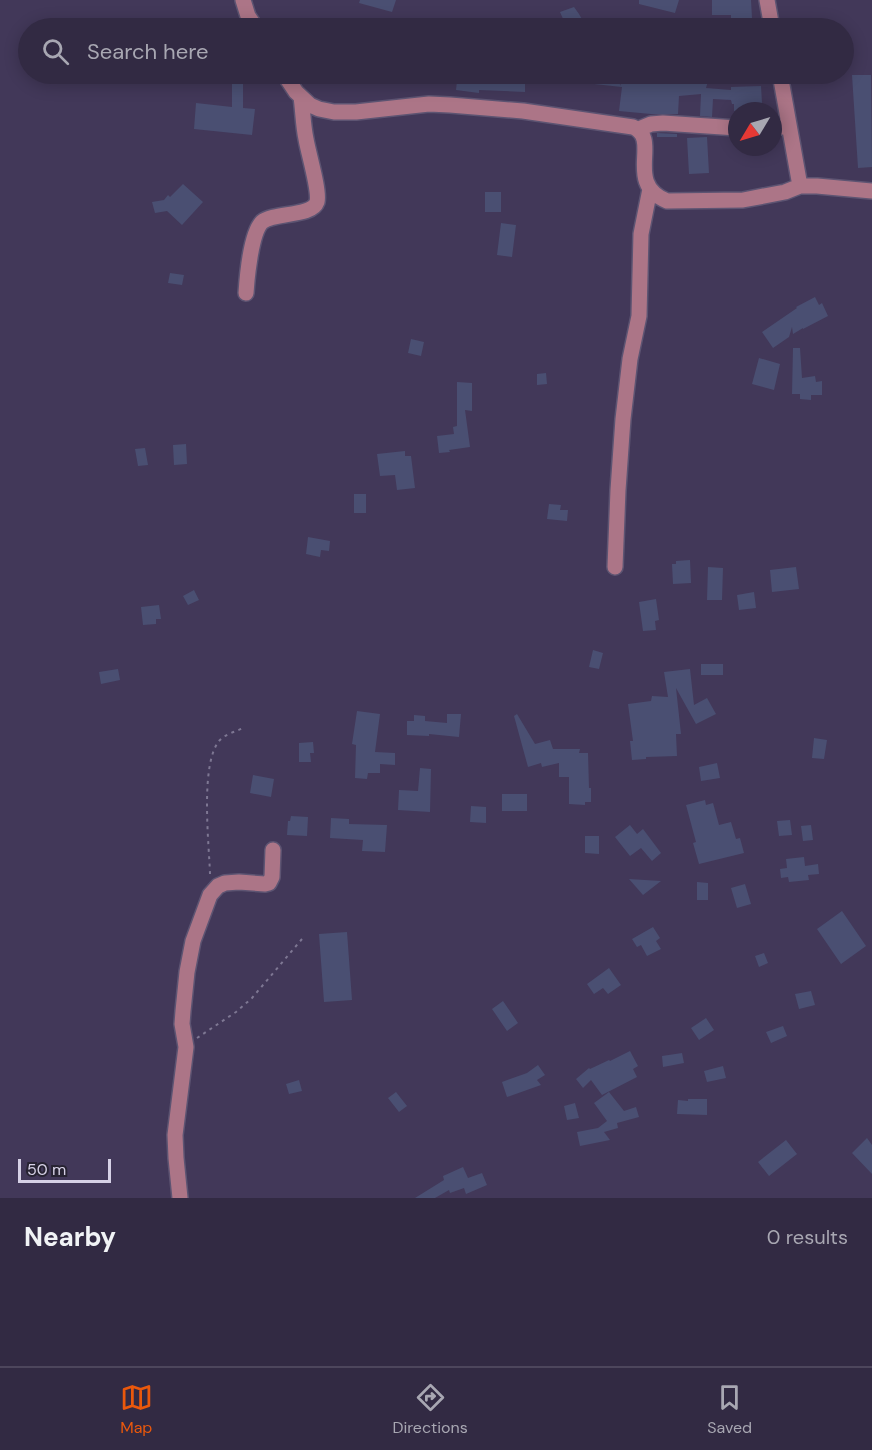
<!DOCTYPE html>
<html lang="en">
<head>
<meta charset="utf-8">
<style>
	body { margin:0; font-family:"DM Sans",sans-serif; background:#3a324a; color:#f1f3f6 }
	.compass { position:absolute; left:728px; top:102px; width:54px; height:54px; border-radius:50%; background:#322a43; box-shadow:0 3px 15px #0003; rotate:232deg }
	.scale { position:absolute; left:18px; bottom:15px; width:93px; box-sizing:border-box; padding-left:6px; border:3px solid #d6d1e6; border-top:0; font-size:16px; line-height:21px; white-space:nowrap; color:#d6d1e6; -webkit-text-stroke:4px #272332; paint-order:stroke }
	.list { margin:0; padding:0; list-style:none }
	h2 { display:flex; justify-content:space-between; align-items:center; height:78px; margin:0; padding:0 24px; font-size:26px }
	h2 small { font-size:20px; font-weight:400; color:#a8a7b2 }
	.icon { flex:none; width:33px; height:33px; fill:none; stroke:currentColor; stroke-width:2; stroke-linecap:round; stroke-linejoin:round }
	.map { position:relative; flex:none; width:872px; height:1198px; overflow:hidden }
	.search { position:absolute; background:#322a43; box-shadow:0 3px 15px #0003; left:18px; right:18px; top:18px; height:66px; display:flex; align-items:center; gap:15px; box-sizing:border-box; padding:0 21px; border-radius:33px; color:#a8a7b2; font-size:22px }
	.sheet { height:168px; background:#322a43 }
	nav { display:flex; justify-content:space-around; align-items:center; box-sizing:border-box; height:84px; border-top:2px solid #4d465c; background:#322a43; font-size:16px; color:#a8a7b2 }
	nav a { display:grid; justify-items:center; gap:3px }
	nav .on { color:#ea580c }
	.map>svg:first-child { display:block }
	.building { fill:#4a4f72 }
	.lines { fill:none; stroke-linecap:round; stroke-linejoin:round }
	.minor-casing { stroke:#5d5472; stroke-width:18 }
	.path { stroke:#7e7793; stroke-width:2; stroke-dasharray:3 4.5; stroke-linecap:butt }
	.minor { stroke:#ac7587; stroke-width:15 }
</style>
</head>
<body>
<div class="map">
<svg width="872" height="1198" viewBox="0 0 872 1198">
	<rect width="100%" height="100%" fill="#423859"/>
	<path class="building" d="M360,0H396L392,12L359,3Z
		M639,0H679L675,13L639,4Z
		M712,0H751L752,18H731V15H712Z
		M574,7L579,14L587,28H567L560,12Z
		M460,74H525V92L479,90V93L456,90L457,81H459Z
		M595,74L614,75L621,86L618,75L624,76V74H710L706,88L731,90V87L761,86L762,103L745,104L746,110L734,111V104H732L731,100L713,99L712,117L700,116L701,94L679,96L678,114H651L619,111L622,87L594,84Z
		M852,75H871L872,167L858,168Z
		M232,84H243V108L255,109L252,135L194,129L196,103L232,107Z
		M657,133L677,134V137H657Z
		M707,137L709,173L689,174L687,138Z
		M183,184L203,202L182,225L167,211L155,213L152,202L164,200L168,195L170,197Z
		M485,192H501V212H485Z
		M501,223L516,225L512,257L497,255Z
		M170,273L184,275L182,285L168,283Z
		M815,297L819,305L822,303L828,316L803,329V328L793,334L792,327L789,337L773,348L762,332L797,308L796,307Z
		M411,339L424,342L421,356L408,353Z
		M793,348H800L802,378L815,376L816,382L822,381V395H811V400L800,399V394H792Z
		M759,358L780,364L774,390L752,384Z
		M546,373L547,384L537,385V374Z
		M457,382L472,383V411L465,410L470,447L449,450L450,452L439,453L437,436L454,434L453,427L457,426Z
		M186,444L187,464L174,465L173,445Z
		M145,448L148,465L138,466L135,449Z
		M405,451V456H411L415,488L397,490L395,475L380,476L377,454Z
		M354,494H366V513H354Z
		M549,504L561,505L560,510H568L567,521L547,519Z
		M308,537L330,541L329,551L321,550L320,557L306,554Z
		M690,560L691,583L673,584L672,564H676V561Z
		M708,567L723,568L722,600H707Z
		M796,567L799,589L772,592L770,570Z
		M194,590L199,600L188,605L183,596Z
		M754,592L756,608L739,610L737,595Z
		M656,599L659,620L655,621L656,630L643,631L639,602Z
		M159,605L161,619H156V624L143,625L141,607Z
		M593,650L603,653L599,669L589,667Z
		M701,664H723V675H701Z
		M118,669L120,680L101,684L99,672Z
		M690,669L694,705L707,698L716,714L696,724L676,688L681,734H676L677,756L646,757V759L632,760L630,741H633L628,704L651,701L652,696L668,697L664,672Z
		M357,711L380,714L375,752L395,753V765L380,764V773H368L367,779L355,778L356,745L352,744Z
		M447,714H461L459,737L429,734V736L407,735V721H414V715L425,716V721L447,723Z
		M517,714L535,744L550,740L553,749H580L579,753H588L589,788H591V802H585V805L569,804V777H559V763L542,767L541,763L528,767L514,716Z
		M814,738L827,740L824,759L812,758Z
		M313,742L314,753H310L311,762H299V743Z
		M717,763L720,778L701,781L699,767Z
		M420,768L431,769L430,812L398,810L399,790L418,791Z
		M253,775L274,779L271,797L250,793Z
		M502,794H527V811H502Z
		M705,800L706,805L713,803L719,825L731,822L736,839L740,838L744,853L699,864L693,843L696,842L686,805Z
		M471,806L486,807V823L470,822Z
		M291,816L308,817L307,836L287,835L288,821H290Z
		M331,818L349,819V824L387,825L385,852L362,851L363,840L330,838Z
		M790,820L792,835L779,836L777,821Z
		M630,825L637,834L643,829L661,853L652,861L641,848L630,856L615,837Z
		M811,825L813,840L803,841L801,826Z
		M585,836H599V854L585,853Z
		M804,857L805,866L818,864L819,874L808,875L809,880L789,882L788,877L781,878L780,869L787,868L786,859Z
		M629,879L661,881L643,895Z
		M697,882L708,883V900H697Z
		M745,884L751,904L737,908L731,888Z
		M842,911L866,946L841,964L817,929Z
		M653,927L660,938L656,941L661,949L647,956L641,945L637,947L632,939Z
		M347,932L352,1000L324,1002L319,934Z
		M764,953L768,963L759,967L755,956Z
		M609,968L621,985L608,994L603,988L594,994L587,984Z
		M811,991L815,1005L799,1009L795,994Z
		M503,1001L518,1023L507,1031L492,1009Z
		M706,1018L714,1030L699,1040L691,1028Z
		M783,1026L787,1036L771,1043L766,1032Z
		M630,1051L638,1066L633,1069L637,1077L602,1095L591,1080L583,1088L576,1079L589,1068L590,1069L609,1060L610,1061Z
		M682,1053L684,1063L663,1067L662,1056Z
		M538,1065L545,1075L537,1080L541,1085L507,1097L502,1082L527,1073Z
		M723,1066L726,1078L707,1082L704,1071Z
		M299,1080L302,1091L289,1094L286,1084Z
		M396,1092L407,1106L399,1112L388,1098Z
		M609,1092L624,1111L636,1107L639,1117L617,1123L618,1128L604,1132L610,1140L580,1146L577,1132L598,1128L607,1121L594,1103Z
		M688,1099H707V1115L677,1114L678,1100L688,1101Z
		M575,1103L579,1118L567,1120L564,1106Z
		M867,1138L872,1145V1174L852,1153Z
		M786,1140L797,1154L769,1176L758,1162Z
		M463,1167L468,1178L482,1173L487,1185L466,1194L464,1188L450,1193L449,1190L435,1198H415L444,1180L443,1176Z"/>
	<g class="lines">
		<g class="minor-casing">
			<path id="minor" d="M243,0L248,16L256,28
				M767,0L772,28
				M284,74L296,92L310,105L319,109L334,112H356L429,104L450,105L523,111L633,127C662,139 623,183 667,201L743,200L785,192L800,186H817L872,191
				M780,74L800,186
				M773,127H788
				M639,129L651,124L663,123L737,128
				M246,293C247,278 251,233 262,222C274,212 312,217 317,202C320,191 308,152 306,139C303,125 303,111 301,97
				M615,567L618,490L623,419L630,359L639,316L641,234L650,189
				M180,1198L176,1158L175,1135L186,1047L182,1024L183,1011L187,972L193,941L210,895L218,886L225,883L239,882L265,884L269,883L272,877L273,850"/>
		</g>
		<path class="path" d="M210,874C209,843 200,765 219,741C225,734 235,732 243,728
			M197,1038L236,1012L252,998L302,939"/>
		<use href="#minor" class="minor"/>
	</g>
</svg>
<svg class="compass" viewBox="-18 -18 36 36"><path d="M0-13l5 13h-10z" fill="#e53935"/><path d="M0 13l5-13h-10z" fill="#a8a7b2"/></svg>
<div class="scale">50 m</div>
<div class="search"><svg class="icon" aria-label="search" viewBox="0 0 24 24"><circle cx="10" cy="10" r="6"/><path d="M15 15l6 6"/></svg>Search here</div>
</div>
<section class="sheet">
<h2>Nearby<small>0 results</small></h2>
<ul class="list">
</ul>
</section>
<nav>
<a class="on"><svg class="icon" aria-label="map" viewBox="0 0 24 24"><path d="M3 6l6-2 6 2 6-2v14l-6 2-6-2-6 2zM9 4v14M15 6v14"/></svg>Map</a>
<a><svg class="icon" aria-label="directions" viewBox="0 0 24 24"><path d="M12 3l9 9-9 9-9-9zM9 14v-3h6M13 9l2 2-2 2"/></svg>Directions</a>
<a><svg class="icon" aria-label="saved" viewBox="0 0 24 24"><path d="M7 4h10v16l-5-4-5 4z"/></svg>Saved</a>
</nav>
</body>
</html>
